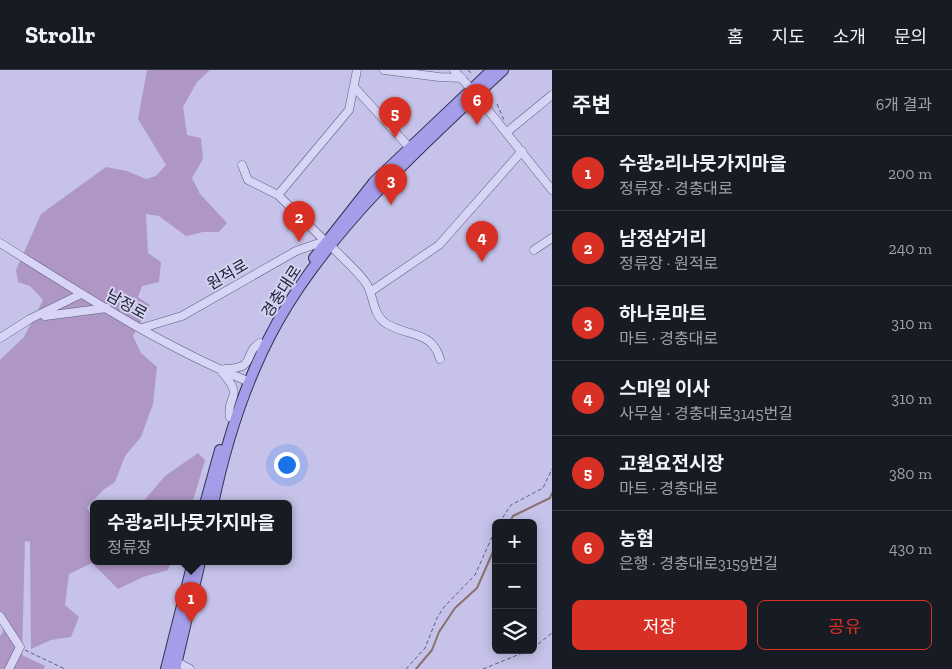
<!DOCTYPE html>
<html lang="ko">
<head>
<meta charset="utf-8">
<style>
	body { margin:0; font-family:"Zilla Slab","Noto Sans KR",serif; background:#20242c; color:#f1f3f6 }
	.controls { position:absolute; right:15px; bottom:15px; display:grid; overflow:hidden; border-radius:8px; box-shadow:0 2px 12px #0003 }
	.controls button { width:45px; height:45px; display:grid; place-items:center; padding:0; border:0; border-bottom:1px solid #363941; background:#171b24; color:#f1f3f6; font:25px sans-serif }
	.you { position:absolute; left:286px; top:394px; width:18px; height:18px; margin:-12px; border:4px solid #fff; border-radius:50%; background:#1a73e8; box-shadow:0 0 0 8px #1a73e833 }
	.badge { display:grid; place-items:center; width:32px; height:32px; border-radius:50%; background:#d93025; color:#fff; font-size:16px; font-weight:700 }
	.pin { position:absolute; translate:-50% -41px; filter:drop-shadow(0 1px 2px #0008) }
	.pin::after { content:''; position:absolute; top:26px; width:18px; height:15px; background:inherit; clip-path:polygon(0 0,100% 0,50% 100%) }
	.popup { position:absolute; left:90px; top:430px; width:202px; height:65px; box-sizing:border-box; display:grid; place-content:center; border-radius:8px; background:#171b24; filter:drop-shadow(0 1px 4px #0005); font-size:16px; white-space:nowrap; color:#9ea1a6 }
	.popup b { font-size:19px; color:#f1f3f6 }
	.popup::after { content:''; position:absolute; left:50%; top:100%; margin-left:-10px; border:10px solid transparent; border-top-color:#171b24 }
	.list { margin:0; padding:0; list-style:none }
	h2 { display:flex; justify-content:space-between; align-items:center; height:65px; margin:0; padding:0 20px; font-size:21px }
	h2 small { font-size:16px; font-weight:400; color:#9ea1a6 }
	.list li { display:grid; grid-template-columns:32px 1fr auto; gap:15px; align-items:center; box-sizing:border-box; height:75px; padding:0 20px; border-top:1px solid #363941 }
	.list b { display:block; font-size:19px; white-space:nowrap }
	.list p { margin:0; font-size:16px; white-space:nowrap; color:#9ea1a6 }
	.list em { font-size:16px; font-style:normal; color:#9ea1a6 }
	.actions { display:flex; gap:10px; padding:15px 20px }
	.actions a { flex:1; padding:11px 0; border:1px solid #d93025; border-radius:8px; text-align:center; font-size:18px; color:#d93025 }
	.actions .main { background:#d93025; color:#fff }
	.icon { flex:none; width:28px; height:28px; fill:none; stroke:currentColor; stroke-width:2; stroke-linecap:round; stroke-linejoin:round }
	.map { position:relative; flex:none; width:552px; height:599px; overflow:hidden }
	header { display:flex; align-items:center; gap:30px; box-sizing:border-box; height:70px; padding:0 25px; background:#171b24; border-bottom:1px solid #363941 }
	header strong { font-size:24px }
	nav { display:flex; gap:28px; margin-inline-start:auto; font-size:18px }
	main { display:flex }
	aside { flex:1; background:#171b24 }
	.map>svg:first-child { display:block }
	.green { fill:#af97c5 }
	.lines { fill:none; stroke-linecap:round; stroke-linejoin:round }
	.stream { stroke:#89716c; stroke-width:2 }
	.minor-casing { stroke:#5b5e81; stroke-width:9 }
	.major-casing { stroke:#2f334f; stroke-width:12 }
	.path { stroke:#5b5e81; stroke-width:1; stroke-dasharray:4 2.5; stroke-linecap:butt }
	.minor { stroke:#d8d4f5; stroke-width:8 }
	.major { stroke:#a49de9; stroke-width:10 }
	.labels { text-anchor:middle; stroke-width:4; stroke-linejoin:round; paint-order:stroke }
	.street-label { font-size:16px; fill:#1e2032; stroke:#d4d1f1 }
</style>
</head>
<body>
<header>
<strong>Strollr</strong>
<nav><a>홈</a><a>지도</a><a>소개</a><a>문의</a></nav>
</header>
<main>
<div class="map">
<svg width="552" height="599" viewBox="0 0 552 599">
	<rect width="100%" height="100%" fill="#c6c2e9"/>
	<path class="green" d="M147,0H210L197,12L183,37L187,65L201,68L203,89L192,108L200,124L227,153L219,162H203L186,166L159,146L146,144L148,183L161,192L159,212L142,216L138,227L150,235L133,266L141,283L157,297L153,334L141,367L125,386L115,412L103,420L87,437L93,449L94,492H171L168,500L143,507L118,519L92,493L69,504L65,535L79,547L71,567L51,570L31,579L30,472L25,471L22,585L45,596L44,599H0V566L3,562L0,546V290L24,267L43,230L30,216L18,212L16,200L41,144L106,97L127,101L146,109L156,106L166,95L138,49Z
		M198,383L205,390L192,434H141L165,406Z"/>
	<g class="lines">
		<path class="stream" d="M509,453L513,446L550,428L552,423
			M416,599L432,580L439,562L455,538L477,518L496,475"/>
		<g class="minor-casing">
			<path id="minor" d="M384,0L439,7L462,8
				M454,0L472,20
				M354,17L409,77
				M476,25L552,120
				M507,62L552,25
				M242,95L248,110L278,125L325,171
				M278,125L349,40L357,0
				M0,173C79,222 159,275 245,310
				M331,176C342,188 357,200 366,213C374,225 372,242 384,252C404,267 432,259 440,289
				M534,180L552,168
				M370,222L439,175L522,81
				M45,246L107,238
				M142,258L182,246L296,181L325,171
				M0,268L30,249L81,224
				M225,299C258,298 242,284 260,273
				M222,302C246,329 225,326 230,347
				M0,546L20,577L9,599
				M177,592L190,599"/>
		</g>
		<g class="major-casing">
			<path id="major" d="M314,188L374,112L492,0
				M205,434L220,380
				M213,434C226,372 246,309 277,253C331,157 423,74 503,0
				M166,599L193,492
				M175,599L200,492"/>
		</g>
		<path class="path" d="M468,0L472,4
			M497,34L504,50
			M499,453L511,435L543,418L552,399
			M533,578L552,563
			M25,580L65,599
			M406,599L425,578L437,548L444,537L475,505L496,458
			M483,599L530,580"/>
		<use href="#minor" class="minor"/>
		<use href="#major" class="major"/>
	</g>
	<g class="labels">
		<g class="street-label">
			<text transform="translate(227 204) rotate(-30)" y="6">원적로</text>
			<text transform="translate(281 221) rotate(-57)" y="6">경충대로</text>
			<text transform="translate(127 234) rotate(29)" y="6">남정로</text>
		</g>
	</g>
</svg>
<div class="controls">
<button>+</button>
<button>−</button>
<button><svg class="icon" aria-label="layers" viewBox="0 0 24 24"><path d="M12 4l9 5-9 5-9-5zM3 14l9 5 9-5"/></svg></button>
</div>
<div class="you"></div>
<div class="pin badge" style="left:191px;top:553px">1</div>
<div class="popup"><b>수광2리나뭇가지마을</b>정류장</div>
<div class="pin badge" style="left:299px;top:172px">2</div>
<div class="pin badge" style="left:391px;top:135px">3</div>
<div class="pin badge" style="left:482px;top:192px">4</div>
<div class="pin badge" style="left:395px;top:68px">5</div>
<div class="pin badge" style="left:477px;top:55px">6</div>
</div>
<aside>
<h2>주변<small>6개 결과</small></h2>
<ul class="list">
<li><span class="badge">1</span><div><b>수광2리나뭇가지마을</b><p>정류장 · 경충대로</p></div><em>200 m</em></li>
<li><span class="badge">2</span><div><b>남정삼거리</b><p>정류장 · 원적로</p></div><em>240 m</em></li>
<li><span class="badge">3</span><div><b>하나로마트</b><p>마트 · 경충대로</p></div><em>310 m</em></li>
<li><span class="badge">4</span><div><b>스마일 이사</b><p>사무실 · 경충대로3145번길</p></div><em>310 m</em></li>
<li><span class="badge">5</span><div><b>고원요전시장</b><p>마트 · 경충대로</p></div><em>380 m</em></li>
<li><span class="badge">6</span><div><b>농협</b><p>은행 · 경충대로3159번길</p></div><em>430 m</em></li>
</ul>
<div class="actions"><a class="main">저장</a><a>공유</a></div>
</aside>
</main>
</body>
</html>
